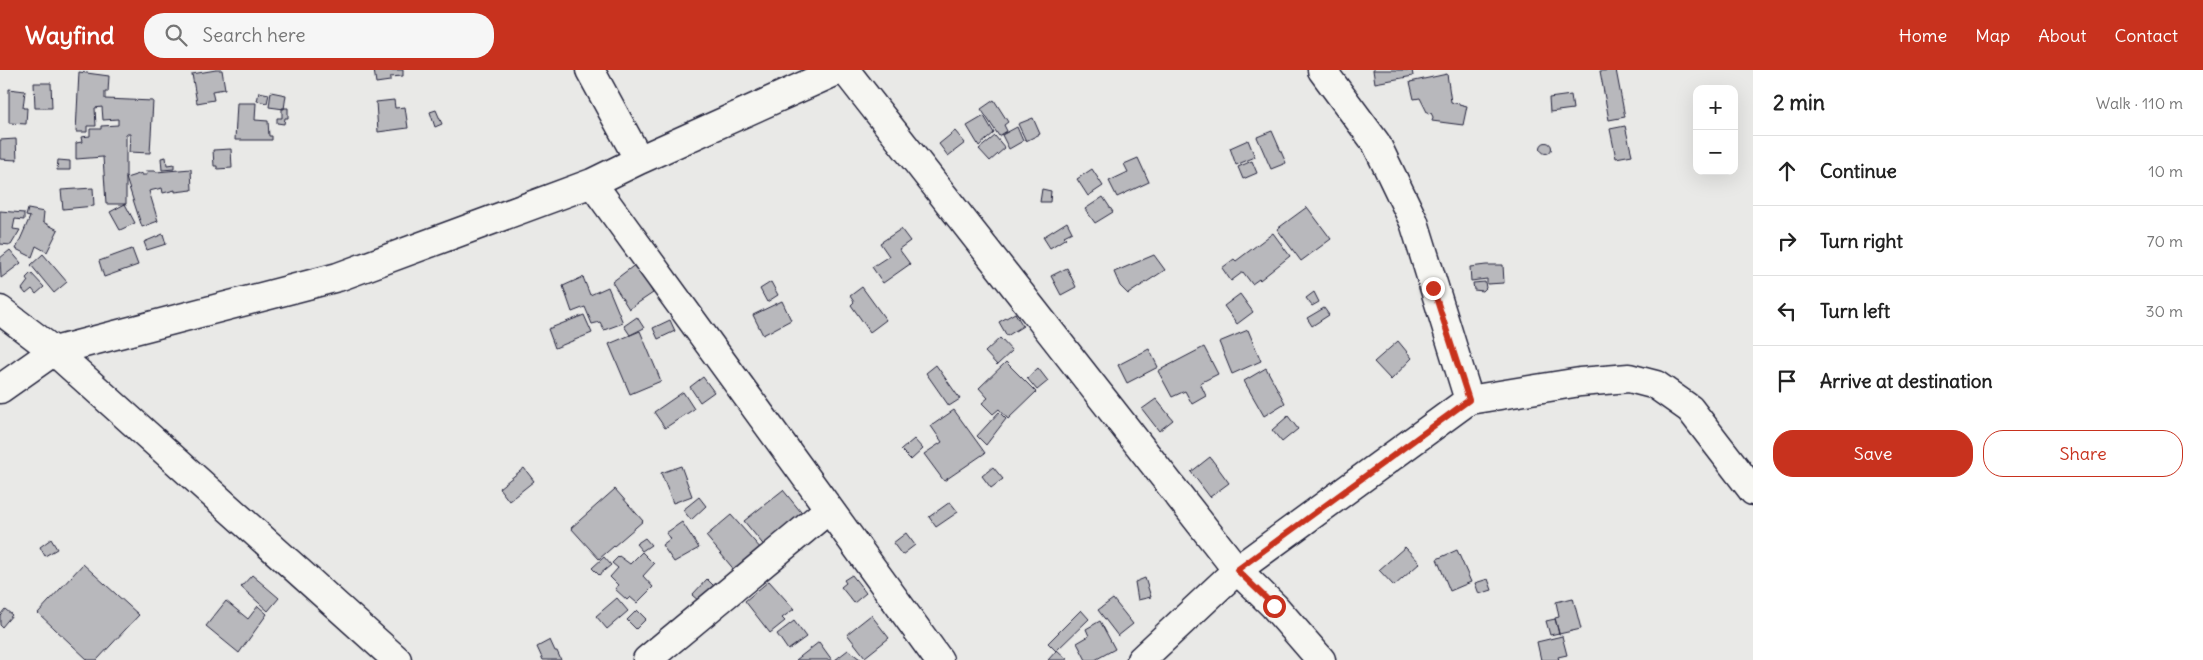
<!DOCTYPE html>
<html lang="en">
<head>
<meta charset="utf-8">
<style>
	body { margin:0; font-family:Delius,sans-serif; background:#f6f6f6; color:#222 }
	.controls { position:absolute; right:15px; top:15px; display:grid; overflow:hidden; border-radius:10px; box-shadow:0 5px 20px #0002 }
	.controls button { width:45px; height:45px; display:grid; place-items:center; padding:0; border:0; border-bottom:1px solid #e0e0e0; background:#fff; color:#222; font:25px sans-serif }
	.stop { position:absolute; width:15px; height:15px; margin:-11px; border:4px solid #c8321e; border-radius:50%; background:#fff }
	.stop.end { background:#c8321e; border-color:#fff; box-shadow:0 1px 5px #0008 }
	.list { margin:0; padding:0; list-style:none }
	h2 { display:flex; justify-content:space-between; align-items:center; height:65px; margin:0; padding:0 20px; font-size:21px }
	h2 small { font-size:16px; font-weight:400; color:#767676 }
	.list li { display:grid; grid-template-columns:32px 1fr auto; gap:15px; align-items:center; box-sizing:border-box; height:70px; padding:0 20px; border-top:1px solid #e0e0e0 }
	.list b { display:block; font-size:19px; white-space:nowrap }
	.list em { font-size:16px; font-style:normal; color:#767676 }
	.actions { display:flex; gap:10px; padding:15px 20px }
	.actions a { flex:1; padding:11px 0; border:1px solid #c8321e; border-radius:20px; text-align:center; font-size:18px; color:#c8321e }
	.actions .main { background:#c8321e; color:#fff }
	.icon { flex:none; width:28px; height:28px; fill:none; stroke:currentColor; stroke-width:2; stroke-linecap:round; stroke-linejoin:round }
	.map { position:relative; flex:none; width:1753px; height:590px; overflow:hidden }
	header { display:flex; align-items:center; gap:30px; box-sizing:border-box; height:70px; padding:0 25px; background:#c8321e; color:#fff }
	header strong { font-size:24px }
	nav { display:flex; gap:28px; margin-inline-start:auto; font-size:18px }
	.search { width:350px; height:45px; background:#f6f6f6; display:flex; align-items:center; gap:12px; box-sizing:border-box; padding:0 18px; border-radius:20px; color:#767676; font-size:19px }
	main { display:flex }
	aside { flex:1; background:#fff }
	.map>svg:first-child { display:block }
	.building { fill:#b8b8bc; stroke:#22223b }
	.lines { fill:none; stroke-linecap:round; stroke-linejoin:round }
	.minor-casing { stroke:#22223b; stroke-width:31 }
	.minor { stroke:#f6f6f2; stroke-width:28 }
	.route { stroke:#c8321e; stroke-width:6 }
</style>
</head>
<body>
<header>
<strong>Wayfind</strong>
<div class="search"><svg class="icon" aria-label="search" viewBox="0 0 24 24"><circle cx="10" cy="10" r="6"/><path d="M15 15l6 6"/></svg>Search here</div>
<nav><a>Home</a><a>Map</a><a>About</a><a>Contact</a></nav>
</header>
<main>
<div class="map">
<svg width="1753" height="590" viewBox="0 0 1753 590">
	<rect width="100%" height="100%" fill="#e9e9e7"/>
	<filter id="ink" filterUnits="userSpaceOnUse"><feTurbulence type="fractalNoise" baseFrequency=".02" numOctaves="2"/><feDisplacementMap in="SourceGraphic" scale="10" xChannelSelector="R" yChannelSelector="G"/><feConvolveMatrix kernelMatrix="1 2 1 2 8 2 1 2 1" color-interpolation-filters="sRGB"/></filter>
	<g filter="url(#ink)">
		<path class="building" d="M216,0H222L225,19L212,21L214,30L197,33L192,4Z
			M374,0H403V6L390,7V11L376,13Z
			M1373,0H1412L1413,6L1375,13Z
			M1616,0L1625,47L1609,50L1600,1Z
			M79,2L109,6L108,22H105V29L153,31L150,83L129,82L130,64H126V134H106L103,87L76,89V73L82,72L81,67L90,66V59H101V56L118,55V49L103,50L102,37L95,38L96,56H87V62H76Z
			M1447,4L1451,32L1467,36L1463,55L1432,51L1433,47L1431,43L1428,44L1420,28L1414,29L1410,12Z
			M34,13H51L52,38H35Z
			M9,19L25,21L23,38H27L26,54L9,53Z
			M259,22L269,24L267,33L257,31Z
			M271,22L286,25L284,39L269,37Z
			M1571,25L1573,39L1550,42L1549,28Z
			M394,30L395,38L405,37L408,58L378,62L376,32Z
			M994,30L1008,52L1004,55L1007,61L999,66L981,39Z
			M237,33H256L255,50L268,51L269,66H272V70H235Z
			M282,38H288V48H285L284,54L277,53V48H282Z
			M436,40L442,54L435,57L430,42Z
			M984,46L994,63L979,76L967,56Z
			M1033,48L1040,64L1026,71L1018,54Z
			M1625,56L1632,85L1616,88L1610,59Z
			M1017,57L1023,71L1009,79L1002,65Z
			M955,61L965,73L948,86L939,74Z
			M1272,61L1286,93L1271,99L1257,67Z
			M995,66L1005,78L990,91L979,79Z
			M16,69L17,90L0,89V70Z
			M1248,70L1255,87L1236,95L1230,78Z
			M1540.5 78a5.5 5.5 0 1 1 11 0a5.5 5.5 0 1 1-11 0Z
			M231,79L232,98L217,99V96H214L213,80Z
			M166,87L167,95L174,94V99L162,100L161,88Z
			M1138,88L1149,112L1117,127L1109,111L1128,102L1124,94Z
			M58,90L70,91V100H57Z
			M1252,91L1257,103L1243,109L1238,97Z
			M191,99L192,120L175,122V120L163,123L162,118L149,121L158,151L142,157L126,108L142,103V105H147L146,101H156V102Z
			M1092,99L1103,116L1088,126L1077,109Z
			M93,118L94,136L63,139L61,120Z
			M1042,119L1051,121L1050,132H1040Z
			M1103,127L1113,142L1095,153L1085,139Z
			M125,134L135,153L120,160L110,142Z
			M1307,137L1331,169L1301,191L1277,159Z
			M28,139L44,142L43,152L58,160L47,182L36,176L32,187L16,179L30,147L26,146Z
			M0,141L24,143V150L15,149L13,159L20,160L11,175L0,174Z
			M1067,152L1072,162L1064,166L1066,168L1050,178L1043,167Z
			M901,159L910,171L899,179L910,194L883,213L872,197L889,186L880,173Z
			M1273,163L1290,186L1260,210L1259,209L1252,214L1243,202L1231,211L1222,198L1234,189L1236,191Z
			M163,164L166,174L147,180L144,172Z
			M132,179L138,195L104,207L99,191Z
			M10,180L21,193L1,208L0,188Z
			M43,184L67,212L54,223L31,195Z
			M1154,185L1165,200L1128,224L1120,216L1114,202Z
			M636,194L653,223L629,239L612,212Z
			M1486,195H1503L1504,213L1487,214V209L1471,211L1470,197Z
			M1067,198L1076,217L1061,225L1051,206Z
			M31,203L44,217L36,224L32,219L26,224L22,219L28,211L26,208Z
			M583,207L590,225L608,217L623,253L604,260L600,252L592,254L585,237L572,242L563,216Z
			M771,212L778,225L767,232L760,219Z
			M1485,212L1486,218L1483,221L1474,220L1473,213Z
			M862,217L886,250L870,262L851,235L854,232L850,226Z
			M1314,222L1319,232L1312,236L1306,228Z
			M1240,224L1253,242L1237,254L1224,236Z
			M782,231L791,250L763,265L753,245Z
			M1324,238L1329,245L1312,256L1307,248Z
			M1015,243L1023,256L1007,266L999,252Z
			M584,245L592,263L555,278L548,259Z
			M637,247L644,258L630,265L624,256Z
			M670,250L675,261L658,269L653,258Z
			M1248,260L1261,291L1232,304L1219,272Z
			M640,261L661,311L630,324L609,274Z
			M1000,268L1012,281L997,295L985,282Z
			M1398,271L1412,288L1391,310L1374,292Z
			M1204,277L1218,304L1200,313L1206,326L1192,334L1185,321L1172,327L1158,301Z
			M1149,279L1158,297L1127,313L1118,295Z
			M1006,292L1036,322L1008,349L999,339L993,344L982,333L988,328L979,318Z
			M936,295L960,329L949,336L926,303Z
			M1038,298L1048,311L1037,320L1027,308Z
			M1266,298L1285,333L1264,346L1244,311Z
			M703,307L714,322L700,332L690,317Z
			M683,322L694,339L665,358L654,342Z
			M1156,329L1173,350L1159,361L1142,339Z
			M954,340L985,383L944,411L924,384L942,372L931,356Z
			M999,342L1006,349L986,375L977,366Z
			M1288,346L1298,359L1282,372L1272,360Z
			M914,369L923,379L911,390L901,380Z
			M1210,387L1229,413L1210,427L1191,402Z
			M681,396L692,426L673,433L661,403Z
			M993,397L1003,409L991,418L982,406Z
			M524,398L534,411L509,431L499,418Z
			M615,419L643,451L599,489L571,458Z
			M783,420L805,447L766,478L744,451Z
			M699,427L706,436L691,450L683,440Z
			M950,432L958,442L936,457L929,447Z
			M731,445L762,480L736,502L706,466Z
			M682,452L699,478L674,492L662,475L670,469L666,463Z
			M906,463L915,475L902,485L893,473Z
			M645,468L651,475L642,481L636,474Z
			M51,469L57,479L45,486L40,477Z
			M1405,477L1420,493L1394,516L1379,500Z
			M1457,480L1471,512L1450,521L1437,489Z
			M642,482L654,494L643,506L653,517L637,533L630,527L627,530L615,519L618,515L610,507L618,498L612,493L619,486L630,494Z
			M604,487L611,495L599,505L592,498Z
			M83,494L139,545L97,590H88L38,543Z
			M252,505L279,528L268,541L241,517Z
			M852,505L866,523L854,533L841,517L846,513L844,510Z
			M1145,508L1151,527L1138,530L1135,512Z
			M707,509L714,516L700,532L692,525Z
			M1488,509L1492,520L1479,524L1475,513Z
			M769,511L794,539L782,548L785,551L770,563L745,531Z
			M617,528L628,541L607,559L596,546Z
			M1573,528L1581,559L1559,564L1555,548L1559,547L1556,532Z
			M1113,529L1133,554L1118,566L1098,540Z
			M226,531L248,549L258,536L267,544L239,583L206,556Z
			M5,539L12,545L2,557L0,555V545Z
			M637,540L646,549L636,559L627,550Z
			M1081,540L1089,549L1056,581L1048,573Z
			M871,545L889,568L865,587L847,564Z
			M1555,549L1559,563L1550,565L1546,551Z
			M794,551L806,567L788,580L777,564Z
			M1100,551L1115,579L1095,590H1086L1077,573L1089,566L1086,559Z
			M1562,566L1567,585L1558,587L1559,590H1541L1537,572Z
			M550,570L555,581H557L561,590H543L537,577Z
			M819,572L832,590H796Z
			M848,580L860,589H861L835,590Z
			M1057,580L1068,590H1048Z"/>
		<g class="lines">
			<g class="minor-casing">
				<path id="minor" d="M590,0L639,90
					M845,0L1237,500L1274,536L1321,590
					M1322,0L1376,73L1414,152L1469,330
					M592,113L939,590
					M0,240L54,281L397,590
					M0,319L54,281L338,207L592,113L639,90L839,0
					M647,590L829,439
					M1141,590L1237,500L1469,330L1580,312L1629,308L1656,315L1690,339L1753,421"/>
			</g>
			<use href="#minor" class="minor"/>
		</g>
	</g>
	<g class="lines" filter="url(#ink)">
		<path class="route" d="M1274,536L1237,500L1469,330L1433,218"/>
	</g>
</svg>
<div class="controls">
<button>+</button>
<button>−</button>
</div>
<div class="stop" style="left:1274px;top:536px"></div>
<div class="stop end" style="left:1433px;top:218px"></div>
</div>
<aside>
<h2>2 min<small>Walk · 110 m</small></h2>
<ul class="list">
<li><svg class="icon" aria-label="ahead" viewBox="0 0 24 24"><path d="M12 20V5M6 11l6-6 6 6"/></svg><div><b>Continue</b></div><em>10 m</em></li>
<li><svg class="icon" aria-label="right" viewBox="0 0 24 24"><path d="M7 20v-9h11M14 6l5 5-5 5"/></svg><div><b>Turn right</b></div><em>70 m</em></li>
<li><svg class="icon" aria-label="left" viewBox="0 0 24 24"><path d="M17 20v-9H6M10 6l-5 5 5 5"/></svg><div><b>Turn left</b></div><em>30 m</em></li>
<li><svg class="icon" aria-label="arrive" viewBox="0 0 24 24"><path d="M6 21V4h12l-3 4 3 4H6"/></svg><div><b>Arrive at destination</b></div></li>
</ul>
<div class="actions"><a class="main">Save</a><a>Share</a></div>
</aside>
</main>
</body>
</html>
